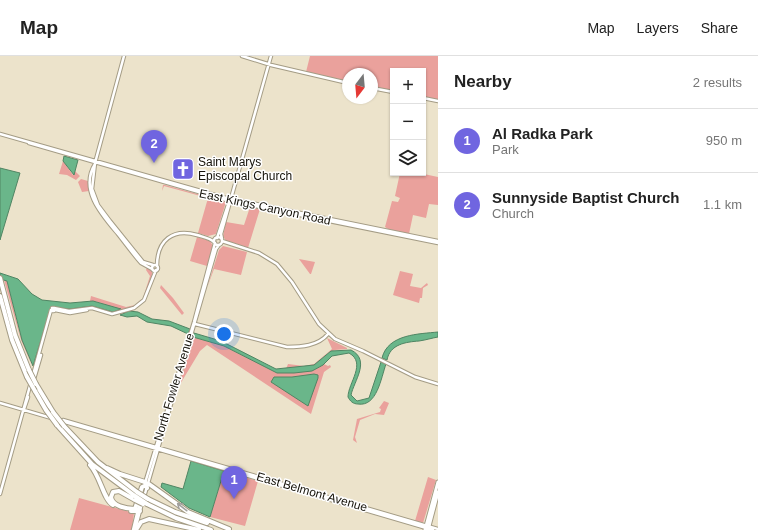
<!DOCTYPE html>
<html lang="en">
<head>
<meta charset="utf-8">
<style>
	body { margin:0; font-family:Arial,sans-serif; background:#f6f6f6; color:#222 }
	.controls { position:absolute; right:12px; top:12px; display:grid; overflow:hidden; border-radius:0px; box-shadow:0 1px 3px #0004 }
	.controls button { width:36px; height:36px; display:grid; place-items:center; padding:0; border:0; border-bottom:1px solid #e0e0e0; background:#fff; color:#222; font:20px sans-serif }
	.compass { position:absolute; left:342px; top:12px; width:36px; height:36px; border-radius:50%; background:#fff; box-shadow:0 1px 3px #0004; rotate:196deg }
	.you { position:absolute; left:224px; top:278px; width:14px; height:14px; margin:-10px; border:3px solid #fff; border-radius:50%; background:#1a73e8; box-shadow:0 0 0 6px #1a73e833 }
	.badge { display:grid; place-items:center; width:26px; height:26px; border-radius:50%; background:#7065e0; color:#fff; font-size:13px; font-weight:700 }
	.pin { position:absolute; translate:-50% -33px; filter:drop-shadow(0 1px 2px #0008) }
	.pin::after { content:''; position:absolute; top:21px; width:14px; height:12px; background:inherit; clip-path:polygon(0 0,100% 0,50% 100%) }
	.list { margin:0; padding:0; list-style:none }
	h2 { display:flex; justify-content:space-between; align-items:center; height:52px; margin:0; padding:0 16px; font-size:17px }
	h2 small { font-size:13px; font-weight:400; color:#767676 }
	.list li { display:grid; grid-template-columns:26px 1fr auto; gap:12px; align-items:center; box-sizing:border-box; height:64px; padding:0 16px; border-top:1px solid #e0e0e0 }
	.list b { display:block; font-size:15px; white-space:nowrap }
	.list p { margin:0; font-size:13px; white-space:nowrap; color:#767676 }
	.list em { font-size:13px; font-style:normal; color:#767676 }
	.icon { flex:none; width:22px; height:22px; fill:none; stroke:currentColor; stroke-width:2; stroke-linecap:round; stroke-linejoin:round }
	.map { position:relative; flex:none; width:438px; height:474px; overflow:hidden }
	header { display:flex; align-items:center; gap:24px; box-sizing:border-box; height:56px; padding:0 20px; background:#fff; border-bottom:1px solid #e0e0e0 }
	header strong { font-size:19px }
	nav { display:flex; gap:22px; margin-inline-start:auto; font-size:14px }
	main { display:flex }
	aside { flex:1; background:#fff }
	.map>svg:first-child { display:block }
	.green { fill:#eaa19c }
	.water { fill:#6ab68a; stroke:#508563 }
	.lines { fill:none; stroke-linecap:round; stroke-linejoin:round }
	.secondary-casing { stroke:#a49c85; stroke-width:4.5 }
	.primary-casing { stroke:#a49c85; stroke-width:5 }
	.highway-casing { stroke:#a49c85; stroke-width:6 }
	.secondary { stroke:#fff; stroke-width:2.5 }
	.primary { stroke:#fff; stroke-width:3 }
	.highway { stroke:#fff; stroke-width:4 }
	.highway-bridge-casing { stroke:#a49c85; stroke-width:6; stroke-linecap:butt }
	.highway-bridge { stroke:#fff; stroke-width:4 }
	.oneway { stroke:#a1a09d }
	.labels { text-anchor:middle; stroke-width:3; stroke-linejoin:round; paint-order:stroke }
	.poi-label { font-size:12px; fill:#151209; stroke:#fff; text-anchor:start }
	.street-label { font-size:12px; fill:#151209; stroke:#fff }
</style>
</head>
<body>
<header>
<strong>Map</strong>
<nav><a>Map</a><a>Layers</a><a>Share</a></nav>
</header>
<main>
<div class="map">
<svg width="438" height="474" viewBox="0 0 438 474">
	<rect width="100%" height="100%" fill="#ece3cb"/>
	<path class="green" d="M310,0H438V44L423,41V15H393V35L372,30V18H348V25L306,16Z
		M63,105L73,119L75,115L80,120L76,124L67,119L59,118Z
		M92,108L89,135L82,136L78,126L81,123L88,125Z
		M400,117H419L438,121V149L429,148L426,162L413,159L409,178L388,173L385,171L392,145L398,146L400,142L395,140Z
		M163,129H165L226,146L216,178L208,180L198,177L208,142L164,130L162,135Z
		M250,151L260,153L248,192L226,185L223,180L226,166L244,169Z
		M197,181L210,185L213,190L206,216L207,210L190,205Z
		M223,190L247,196L241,219L214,213L207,232L219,194Z
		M299,203L315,206L311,218H310Z
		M147,211L152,214C153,233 140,254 120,253C110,252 100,245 90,245L91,240L126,251L135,249L143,242L150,220L146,214Z
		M400,215L413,218L410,230L421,232L427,227L428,229L423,232L422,242H420L419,247L393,239Z
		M4,224L7,225L20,278L33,312L21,284Z
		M161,229L173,242L184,257L182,259L160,232Z
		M193,281L224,290L277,317L316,313L324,308L328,310L330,309L331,311L324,316L311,358L207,289L200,295L179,330Z
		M327,282L347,292V293L335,294L328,297L314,309L286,313L288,308L304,310L314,308L332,293Z
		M384,345L389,347L384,359L375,358L360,364L355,381L357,387L353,384L357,363L380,356L381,353L379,352Z
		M224,415L258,425L245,470L210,461Z
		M428,421L436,424L423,467L415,465Z
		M79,442L134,457L132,474H70Z"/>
	<path class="water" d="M64,100L78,104L74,119L63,105Z
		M0,112L20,117L0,184Z
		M0,217L18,223L32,238L42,244L70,247L93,245L121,253L113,256L92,250L70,253L51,251L33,310L22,284L7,225L0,223Z
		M129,255L138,256L152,263L169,265L190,273L188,278L171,270L147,266L137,260L127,261L120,259Z
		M438,276V281C432,282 426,284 419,285C406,286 390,288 387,304L382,302C388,278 419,278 438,276Z
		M194,277L221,285L276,313L314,309L331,295L351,294C371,304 354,325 351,339L357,345L369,342L381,306L386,308C381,322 377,351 358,348C353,348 350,345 348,341C348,327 367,307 349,297L332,300L323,309L312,315L294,317H277L224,290L193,281Z
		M314,318L318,319V322L308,350L271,326L274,321H292Z
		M191,405L224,415L210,461L189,452L161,431L162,427L183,433Z"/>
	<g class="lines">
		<g class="secondary-casing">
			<path id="secondary" d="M124,0L95,107L92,133L98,149L110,165L143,206L153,209
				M242,0L271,9L348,27
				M372,32L393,36
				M423,42L438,45
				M0,78L222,141L438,185
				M29,87L230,145L438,187
				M95,108C79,134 102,159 118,178C126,188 133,198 141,207L152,213
				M214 185a4 4 0 1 1 8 0a4 4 0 1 1-8 0Z
				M217,182L229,146
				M222,183L221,178L271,0
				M222,185L259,197L277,208L292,226L319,268L335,283L363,295L415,321L438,328
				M152 212a3 3 0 1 1 6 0a3 3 0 1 1-6 0Z
				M157,210C157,184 173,172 197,179C203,181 210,182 214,186
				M52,252H54V255H52Z
				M54,252L69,255L92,252L112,258L134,252L144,244L156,214
				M55,254L70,257L87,254
				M195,268L287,291C301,291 318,290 328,278
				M34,323L41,299
				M0,347L433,474
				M24,353L28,341
				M63,364L438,473
				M145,427L194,266L215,187
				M0,438L51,254
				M144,441L216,193L219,189
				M133,474L140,445
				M135,474L142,447"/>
		</g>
		<g class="primary-casing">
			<path id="primary" d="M425,474L438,426
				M428,474L438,436"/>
		</g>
		<g class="highway-casing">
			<path id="highway" d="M0,222L15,279L29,314
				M0,240L12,284L27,321
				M36,328L53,356
				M35,335L46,354
				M57,369L92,408L135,440
				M64,370L98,406L137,436
				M90,409C101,421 103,443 113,449
				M107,412L120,418L145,426L147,432
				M148,443L175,456L207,467
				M135,444L119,435L113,436L111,441C112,450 126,453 135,453L142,431L149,428L188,456L229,473
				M147,448L176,462L211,474
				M131,455H140
				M136,474L141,466L149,463L199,474"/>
		</g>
		<use href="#secondary" class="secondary"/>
		<use href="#primary" class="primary"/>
		<use href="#highway" class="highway"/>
		<g class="highway-bridge-casing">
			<path id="highway-bridge" d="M29,314L36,328
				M27,321L35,335
				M46,354L57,369
				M53,356L64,370
				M137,436L148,443
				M135,440L147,448
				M135,444L143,448"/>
		</g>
		<use href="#highway-bridge" class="highway-bridge"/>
	</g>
	<defs><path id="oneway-shaft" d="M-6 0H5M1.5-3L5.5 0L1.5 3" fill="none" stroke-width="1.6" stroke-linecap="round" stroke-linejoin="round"/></defs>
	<use class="oneway" href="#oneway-shaft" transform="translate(182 451) rotate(-142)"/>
	<defs>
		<g id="church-square" transform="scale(1.15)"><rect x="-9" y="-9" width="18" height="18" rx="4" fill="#7065e0" stroke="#fff"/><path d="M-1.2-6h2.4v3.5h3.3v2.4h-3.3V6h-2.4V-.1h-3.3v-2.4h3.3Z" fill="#fff"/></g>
	</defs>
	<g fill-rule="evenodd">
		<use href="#church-square" x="183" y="113"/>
	</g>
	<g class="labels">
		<g class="poi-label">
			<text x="198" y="110">Saint Marys<tspan x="198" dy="14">Episcopal Church</tspan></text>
		</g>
		<g class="street-label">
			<text transform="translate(265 151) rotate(12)" y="4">East Kings Canyon Road</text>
			<text transform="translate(174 331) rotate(-73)" y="4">North Fowler Avenue</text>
			<text transform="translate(312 436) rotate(16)" y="4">East Belmont Avenue</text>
		</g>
	</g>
</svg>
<div class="controls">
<button>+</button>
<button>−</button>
<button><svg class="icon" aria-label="layers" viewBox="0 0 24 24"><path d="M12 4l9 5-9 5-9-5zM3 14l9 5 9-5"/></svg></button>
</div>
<svg class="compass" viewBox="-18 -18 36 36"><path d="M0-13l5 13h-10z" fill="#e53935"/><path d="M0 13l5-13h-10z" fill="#767676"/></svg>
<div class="you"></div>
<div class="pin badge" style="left:234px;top:443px">1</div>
<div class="pin badge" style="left:154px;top:107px">2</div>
</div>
<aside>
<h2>Nearby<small>2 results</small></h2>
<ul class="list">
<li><span class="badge">1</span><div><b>Al Radka Park</b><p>Park</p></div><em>950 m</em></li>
<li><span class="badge">2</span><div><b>Sunnyside Baptist Church</b><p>Church</p></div><em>1.1 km</em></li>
</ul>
</aside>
</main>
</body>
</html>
